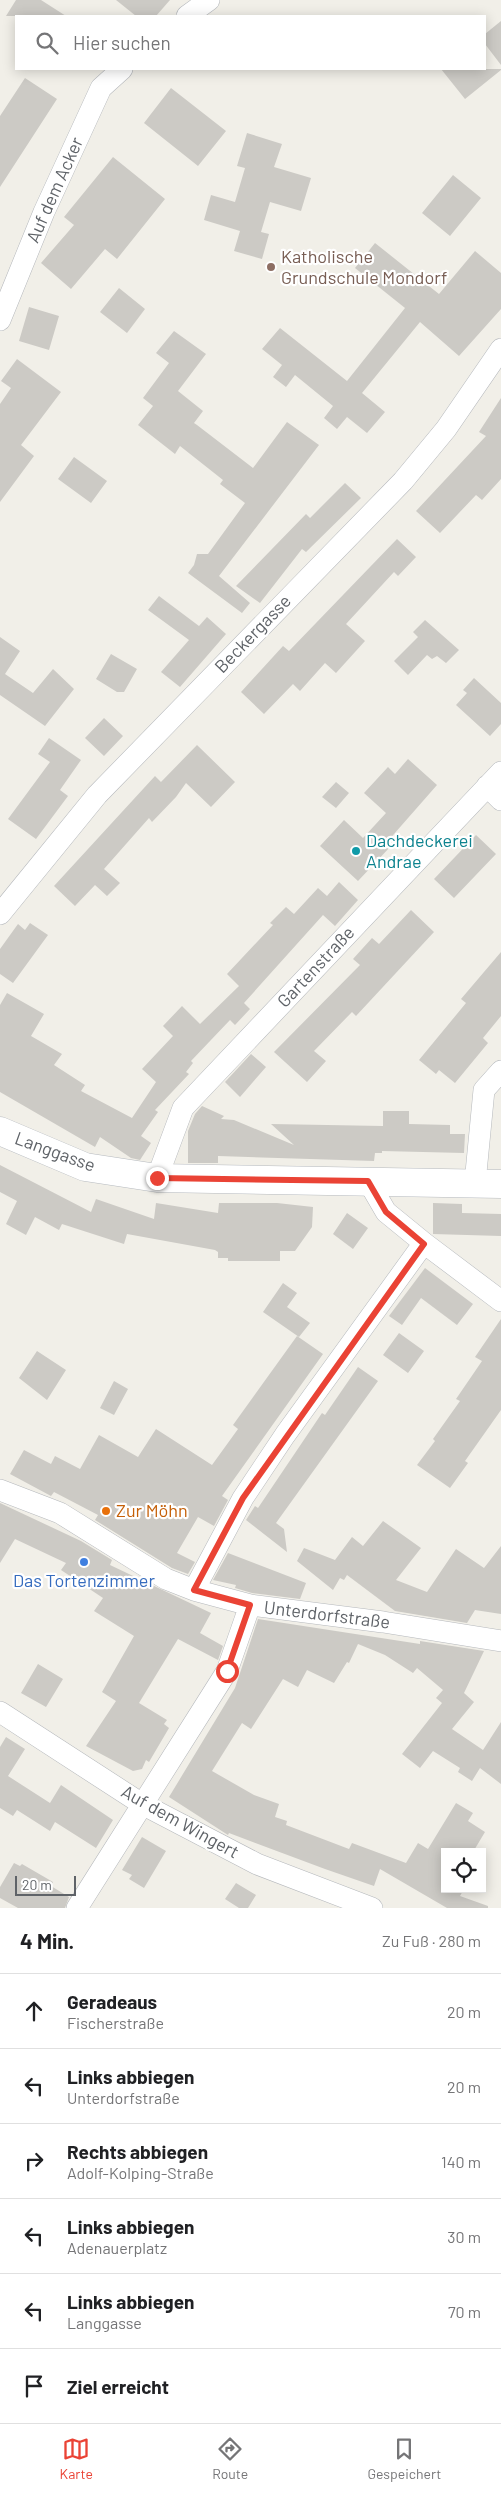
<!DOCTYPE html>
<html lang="de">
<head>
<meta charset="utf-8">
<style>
	body { margin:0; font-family:Barlow,sans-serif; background:#f2f2f2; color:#202124 }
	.controls { position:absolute; right:15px; bottom:15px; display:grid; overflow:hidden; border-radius:0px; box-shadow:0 2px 12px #0003 }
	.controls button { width:45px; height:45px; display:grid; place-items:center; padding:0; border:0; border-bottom:1px solid #e0e0e0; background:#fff; color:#202124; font:25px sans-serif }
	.scale { position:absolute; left:15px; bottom:12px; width:61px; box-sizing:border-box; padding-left:5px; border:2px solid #5f6368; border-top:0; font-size:14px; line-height:18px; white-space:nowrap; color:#5f6368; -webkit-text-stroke:4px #fff; paint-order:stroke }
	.stop { position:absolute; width:15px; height:15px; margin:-11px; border:4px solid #ea4335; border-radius:50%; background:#fff }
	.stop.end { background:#ea4335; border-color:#fff; box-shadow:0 1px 5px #0008 }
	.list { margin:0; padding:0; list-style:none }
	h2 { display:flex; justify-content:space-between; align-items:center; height:65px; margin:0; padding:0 20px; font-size:21px }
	h2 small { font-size:16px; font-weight:400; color:#757577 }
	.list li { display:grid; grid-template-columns:32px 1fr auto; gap:15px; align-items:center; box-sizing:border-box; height:75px; padding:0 20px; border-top:1px solid #e0e0e0 }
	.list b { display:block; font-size:19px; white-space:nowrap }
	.list p { margin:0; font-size:16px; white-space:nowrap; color:#757577 }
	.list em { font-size:16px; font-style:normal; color:#757577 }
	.icon { flex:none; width:28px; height:28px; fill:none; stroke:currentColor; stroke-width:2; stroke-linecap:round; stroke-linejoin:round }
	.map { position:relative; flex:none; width:501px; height:1908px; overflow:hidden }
	.search { position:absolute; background:#fff; box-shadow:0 2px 12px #0003; left:15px; right:15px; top:15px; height:55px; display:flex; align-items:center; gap:12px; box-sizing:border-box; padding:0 18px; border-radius:0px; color:#757577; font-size:19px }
	.sheet { height:515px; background:#fff }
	nav { display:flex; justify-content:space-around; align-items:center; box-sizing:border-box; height:70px; border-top:1px solid #e0e0e0; background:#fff; font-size:14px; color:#757577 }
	nav a { display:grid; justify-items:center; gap:2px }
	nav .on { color:#ea4335 }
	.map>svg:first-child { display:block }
	.building { fill:#cccac5 }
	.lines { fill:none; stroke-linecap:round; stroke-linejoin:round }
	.street-casing { stroke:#b5b8bc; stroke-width:22 }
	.secondary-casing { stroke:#b6babf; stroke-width:29 }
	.street { stroke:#fff; stroke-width:21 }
	.secondary { stroke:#fff; stroke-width:28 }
	.route { stroke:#ea4335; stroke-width:6 }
	.education-dot { fill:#8d6e63; stroke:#fff; stroke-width:2 }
	.culture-dot { fill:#0f9aa8; stroke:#fff; stroke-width:2 }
	.food-dot { fill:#e8710a; stroke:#fff; stroke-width:2 }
	.shop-dot { fill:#3f7fe0; stroke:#fff; stroke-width:2 }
	.labels { text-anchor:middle; stroke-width:4.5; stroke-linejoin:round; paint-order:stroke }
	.street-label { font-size:18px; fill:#5f6368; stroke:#fff }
	.education-label { font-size:18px; fill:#785e54; stroke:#fff; text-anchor:start }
	.culture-label { font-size:18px; fill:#0d838f; stroke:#fff; text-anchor:start }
	.food-label { font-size:18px; fill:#c56008; stroke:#fff; text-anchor:start }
	.shop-label { font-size:18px; fill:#366cbe; stroke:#fff }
</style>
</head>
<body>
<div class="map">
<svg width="501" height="1908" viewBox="0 0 501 1908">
	<rect width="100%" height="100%" fill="#f1efe8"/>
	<path class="building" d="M16,0H41L66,16H6Z
		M116,0H170L156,16H136Z
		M501,21V65L485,44V34Z
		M441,69H501V70L465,99Z
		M25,78L57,99L0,187V116Z
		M171,88L226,131L198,166L144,123Z
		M247,133L282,144L274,167L311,178L301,211L270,202L261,232L269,234L262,259L234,251L240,231L204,220L211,195L235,202L245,168L237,166Z
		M113,157L165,199L117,259L105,249L71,289L41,263L74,225L64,217Z
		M453,175L481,198L450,236L422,213Z
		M375,243L439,294L475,251L501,273V309L459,356L420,322L362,393L385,412L367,433L347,417L337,429L324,418L333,406L295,375L286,387L273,377L282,365L262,349L280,328L347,381L405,308L355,268Z
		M119,288L145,309L127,333L100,312Z
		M29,307L59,316L49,350L19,341Z
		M174,331L206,354L178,391L203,411L194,423L197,425L253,468L287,422L319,445L219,576L250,603L242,613L188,573L194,565L197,554H208L245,503L220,484L223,480L180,446L175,454L138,425L153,406L143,398L169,363L156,353Z
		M17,359L61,392L21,445L34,456L0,502V404L11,388L1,381Z
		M501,398V479L482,500L476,495L440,533L416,511L486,436L479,432Z
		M74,457L107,481L91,503L58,479Z
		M345,483L361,498L306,552L302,549L260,603L236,586L306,514L310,518Z
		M397,539L416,557L398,576L394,572L346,624L365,641L336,673L325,663L300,691L293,684L264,714L241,692L283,646L289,651Z
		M159,596L199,626L207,617L226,634L180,687L161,672L189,640L148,610Z
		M425,620L459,650L446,663L437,656L432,659L427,655L408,675L394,661L418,637L413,632Z
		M0,637L20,651L5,674L33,693L53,669L74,689L45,726L0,695Z
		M111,654L137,669L124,692H117L96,679Z
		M474,678L501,703V724L490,736L456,705L467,693L463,690Z
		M104,718L123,736L104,756L85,738Z
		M49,738L81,760L60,790L68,796L36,839L8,819L50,762L38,754Z
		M197,745L235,782L211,807L186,783L176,797L152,822L149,818L104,869L120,883L107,896L95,885L75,906L54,886L155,776L161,782Z
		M408,759L437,785L387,842L391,846L358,881L320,846L344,820L363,838L386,813L364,793L388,767L395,774Z
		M336,782L349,793L336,808L322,797Z
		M476,835L496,854L454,898L434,879Z
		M339,882L358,900L335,926L323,915L244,1003L250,1009L235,1025L230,1020L191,1061L193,1063L186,1072L189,1074L155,1110L158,1112L141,1136L151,1143L140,1160L131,1158L100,1137L95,1147L0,1092V1005L7,993L44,1014L31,1036L62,1054L54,1065L85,1085L81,1091L132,1118L156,1082L142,1069L173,1036L163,1026L182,1006L200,1024L239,986L227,974L273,925L270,923L286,907L294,914L318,888L327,896Z
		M411,910L434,932L356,1016L352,1012L314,1051L326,1061L307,1082L274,1052L360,965L353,959L372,938L379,944Z
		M30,923L48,935L13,983L0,974V949L18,924L25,930Z
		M501,952V1016L483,1038L488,1043L455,1083L439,1070L436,1074L419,1060L466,1003L461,999Z
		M251,1054L266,1067L240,1097L225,1082Z
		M202,1106L224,1116L221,1119L234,1120L294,1145L271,1124L383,1126V1111H409V1124L450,1125V1134H465L464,1153L382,1151V1153H375L374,1161L218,1156V1163H188V1131L195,1114Z
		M0,1165L91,1212L96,1199L154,1219L156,1203L218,1213L219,1203H277L313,1207L312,1227L295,1251H280V1261H228V1258H218V1252L215,1250L127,1234L124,1244L62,1224L59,1230L35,1217L26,1235L6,1224L17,1201L0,1192Z
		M433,1203L462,1204V1213L501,1214V1236L433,1234Z
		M347,1213L368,1228L353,1249L333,1234Z
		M425,1268L473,1304L457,1325L421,1298L402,1325L389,1316Z
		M283,1283L297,1293L287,1307L310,1323L299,1337L263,1312Z
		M501,1319V1410L465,1461L468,1463L450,1488L417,1465L435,1441L433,1439L460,1401L456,1399L482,1361L475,1357Z
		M399,1333L424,1351L408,1373L383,1355Z
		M297,1336L323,1354L222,1496L228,1500L214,1526L198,1517L177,1553L195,1562L188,1574L172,1568L95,1520L98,1515L54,1492L51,1496L10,1474L24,1450L51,1464L55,1456L80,1469L99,1435L138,1457L156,1429L212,1465L238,1429L233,1425Z
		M37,1351L66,1370L47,1400L19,1378Z
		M358,1367L378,1381L276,1523L284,1529L287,1552L246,1520L255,1506L258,1508L322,1413L325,1415Z
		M114,1381L128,1389L114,1415L100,1408Z
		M0,1503L81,1541L112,1560L110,1565L211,1613L200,1633L223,1646L218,1660L178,1639L139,1703L167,1720L164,1724L169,1728L149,1762L146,1760L142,1769L133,1771L86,1746L116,1701L102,1692L134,1636L94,1611L103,1598L61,1570L66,1563L15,1539L0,1563Z
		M383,1521L421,1548L396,1580L427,1592L456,1549L484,1568L501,1546V1614L475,1610L467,1623L395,1611L347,1575L344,1580L340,1578L333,1590L297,1561L304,1548L335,1560L352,1537L363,1546Z
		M228,1553L306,1583L300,1599L252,1593L235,1588L236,1585L213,1580Z
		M258,1619L420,1644V1641L484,1651L464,1693L474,1702L452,1729L483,1750L501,1722V1784L480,1768L472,1781L458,1772L460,1768L433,1751L420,1768L402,1754L442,1703L436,1698L443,1690L417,1668L413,1673L385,1655L358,1644L349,1663L347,1662L334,1683L307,1670L298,1687L283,1679L251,1729L242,1723L212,1771L254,1795L279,1804L275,1817L287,1821L286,1825L349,1849L352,1843L406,1863L418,1843L428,1849L456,1803L473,1813L468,1821L485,1832L473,1852H445V1889H464L460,1896L488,1906V1908H447L380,1869L374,1886L325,1869L229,1833L228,1835L169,1797L235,1688Z
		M38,1664L63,1679L46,1707L21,1693Z
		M6,1737L25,1749L8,1776L50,1803L61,1785L113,1820L96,1848L55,1822L50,1831L17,1810L13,1816L0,1808V1747Z
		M142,1837L166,1851L144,1888L129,1879L132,1875L122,1870Z
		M14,1863L20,1866L22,1864L53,1882L51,1886L69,1897L65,1908H18L0,1898V1887Z
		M236,1883L256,1895L248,1908H239L225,1899Z"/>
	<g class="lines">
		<g class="street-casing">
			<path id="street" d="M187,16L209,0
				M0,320L44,212L101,88L122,69
				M487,786L501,800
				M0,914L97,795L403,481L446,429L501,349
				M157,1178L183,1108L501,772
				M368,1181L386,1212L424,1243L501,1301
				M475,1183L484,1090L501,1071
				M0,1490L60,1513L166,1579L194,1590L250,1605L383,1622L501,1641
				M194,1590L243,1498L285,1435L424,1243
				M0,1712L142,1804L257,1864L372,1908
				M77,1908L227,1671L250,1605"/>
		</g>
		<g class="secondary-casing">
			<path id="secondary" d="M0,1131L85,1167L157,1178L501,1184"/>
		</g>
		<use href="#street" class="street"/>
		<use href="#secondary" class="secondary"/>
	</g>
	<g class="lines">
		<path class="route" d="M157,1178L368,1181L386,1212L424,1244L243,1498L194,1590L250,1605L227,1671"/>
	</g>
	<circle class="education-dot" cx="271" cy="267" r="5"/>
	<circle class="culture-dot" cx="356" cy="851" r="5"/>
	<circle class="food-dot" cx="106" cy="1511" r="5"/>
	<circle class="shop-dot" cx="84" cy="1562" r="5"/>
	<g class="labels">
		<g class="street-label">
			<text transform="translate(55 190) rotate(-66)" y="6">Auf dem Acker</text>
			<text transform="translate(253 634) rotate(-46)" y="6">Beckergasse</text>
			<text transform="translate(316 967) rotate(-47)" y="6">Gartenstraße</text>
			<text transform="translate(55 1152) rotate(20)" y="6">Langgasse</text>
			<text transform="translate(327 1615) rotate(7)" y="6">Unterdorfstraße</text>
			<text transform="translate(180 1822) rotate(29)" y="6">Auf dem Wingert</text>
		</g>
		<g class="education-label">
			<text x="281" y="263">Katholische<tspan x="281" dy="21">Grundschule Mondorf</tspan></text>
		</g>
		<g class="culture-label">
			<text x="366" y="847">Dachdeckerei<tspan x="366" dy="21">Andrae</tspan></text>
		</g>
		<g class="food-label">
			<text x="116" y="1517">Zur Möhn</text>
		</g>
		<g class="shop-label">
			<text x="84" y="1587">Das Tortenzimmer</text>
		</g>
	</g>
</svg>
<div class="controls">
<button><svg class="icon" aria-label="locate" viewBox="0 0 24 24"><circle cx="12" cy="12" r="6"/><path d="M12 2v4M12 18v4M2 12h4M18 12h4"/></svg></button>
</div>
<div class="scale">20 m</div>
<div class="stop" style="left:227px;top:1671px"></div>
<div class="stop end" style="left:157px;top:1178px"></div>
<div class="search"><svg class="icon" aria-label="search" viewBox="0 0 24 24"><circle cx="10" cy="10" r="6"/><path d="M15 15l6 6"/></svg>Hier suchen</div>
</div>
<section class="sheet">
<h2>4 Min.<small>Zu Fuß · 280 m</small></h2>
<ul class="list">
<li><svg class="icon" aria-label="ahead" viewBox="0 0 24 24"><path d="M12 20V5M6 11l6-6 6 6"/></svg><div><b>Geradeaus</b><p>Fischerstraße</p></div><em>20 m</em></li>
<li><svg class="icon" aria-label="left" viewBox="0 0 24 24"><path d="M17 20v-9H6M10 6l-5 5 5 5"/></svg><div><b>Links abbiegen</b><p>Unterdorfstraße</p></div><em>20 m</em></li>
<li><svg class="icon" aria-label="right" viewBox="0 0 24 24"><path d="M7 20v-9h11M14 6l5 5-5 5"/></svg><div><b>Rechts abbiegen</b><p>Adolf-Kolping-Straße</p></div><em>140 m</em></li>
<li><svg class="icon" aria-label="left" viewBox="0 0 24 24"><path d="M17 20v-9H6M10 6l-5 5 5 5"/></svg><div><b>Links abbiegen</b><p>Adenauerplatz</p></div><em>30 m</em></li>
<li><svg class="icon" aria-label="left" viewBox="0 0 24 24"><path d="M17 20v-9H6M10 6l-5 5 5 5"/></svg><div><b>Links abbiegen</b><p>Langgasse</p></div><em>70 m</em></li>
<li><svg class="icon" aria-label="arrive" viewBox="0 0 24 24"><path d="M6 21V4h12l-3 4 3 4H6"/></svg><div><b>Ziel erreicht</b></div></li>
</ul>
</section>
<nav>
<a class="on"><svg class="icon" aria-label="map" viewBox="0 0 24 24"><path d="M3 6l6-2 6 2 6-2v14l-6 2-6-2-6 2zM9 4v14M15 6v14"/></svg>Karte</a>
<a><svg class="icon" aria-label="directions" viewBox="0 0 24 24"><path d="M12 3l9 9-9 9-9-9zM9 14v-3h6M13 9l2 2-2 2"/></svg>Route</a>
<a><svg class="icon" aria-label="saved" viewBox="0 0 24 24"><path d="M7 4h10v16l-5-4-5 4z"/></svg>Gespeichert</a>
</nav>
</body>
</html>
